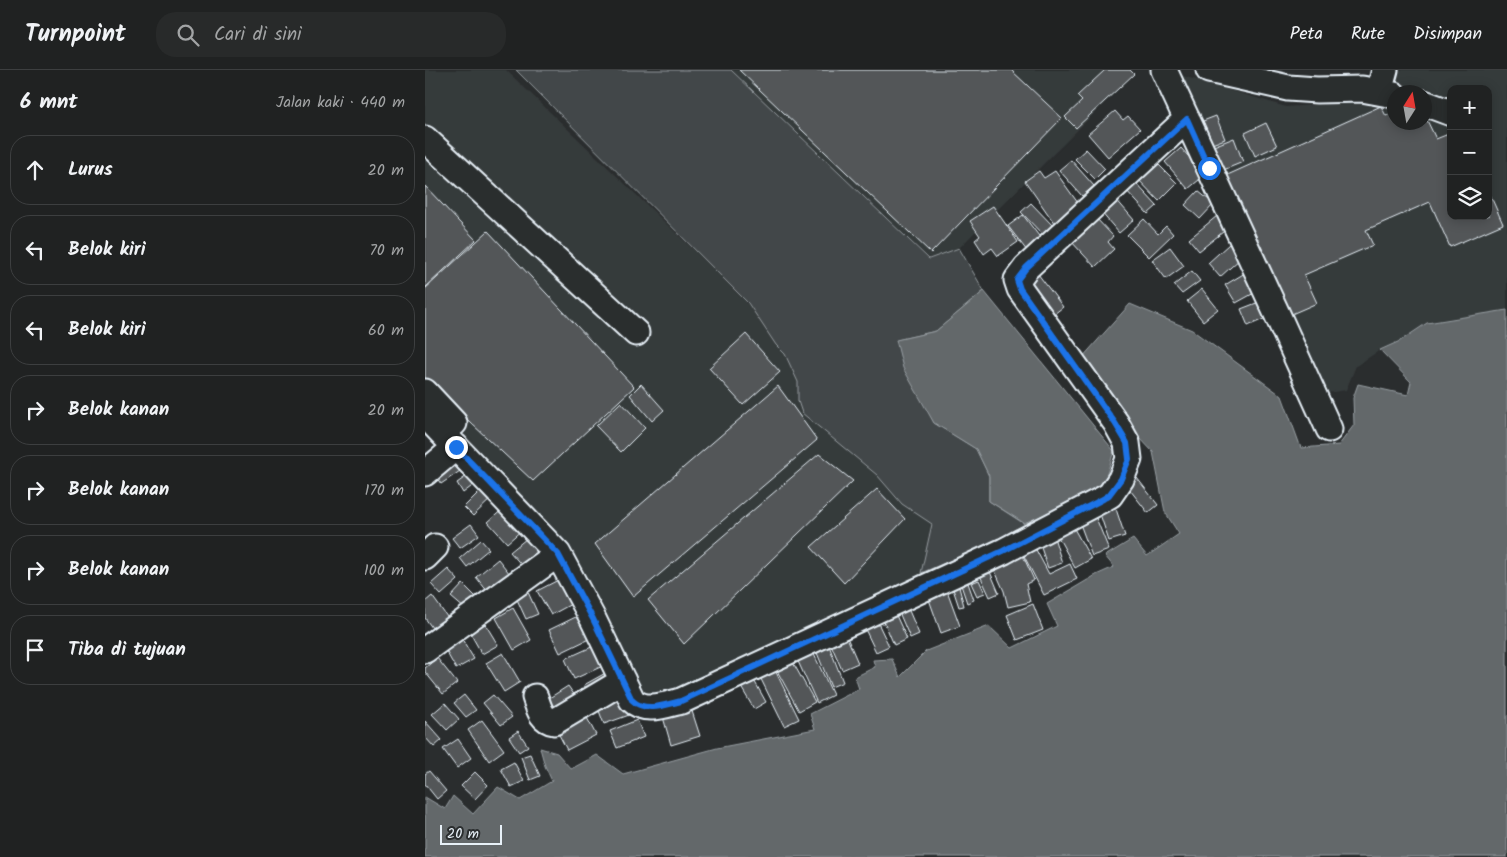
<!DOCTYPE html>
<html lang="id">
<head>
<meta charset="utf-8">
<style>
	body { margin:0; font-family:Kalam,sans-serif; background:#282a2a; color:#f1f3f6 }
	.controls { position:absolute; right:15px; top:15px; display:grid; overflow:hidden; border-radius:10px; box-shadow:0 2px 12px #0003 }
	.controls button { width:45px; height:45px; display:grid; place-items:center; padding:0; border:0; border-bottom:1px solid #3d3f40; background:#202222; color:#f1f3f6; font:25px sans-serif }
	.compass { position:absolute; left:962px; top:15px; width:45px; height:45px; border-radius:50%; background:#202222; box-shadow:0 2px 12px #0003; rotate:11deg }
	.scale { position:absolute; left:15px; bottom:12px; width:62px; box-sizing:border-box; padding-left:5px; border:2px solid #e8f1f8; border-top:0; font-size:14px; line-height:18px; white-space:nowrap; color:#e8f1f8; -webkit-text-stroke:4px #2a2d2e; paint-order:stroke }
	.stop { position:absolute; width:15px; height:15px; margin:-11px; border:4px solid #1a73e8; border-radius:50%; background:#fff }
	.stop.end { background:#1a73e8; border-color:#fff; box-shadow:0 1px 5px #0008 }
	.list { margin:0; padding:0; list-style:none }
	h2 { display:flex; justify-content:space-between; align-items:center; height:65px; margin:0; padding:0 20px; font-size:21px }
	h2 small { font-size:16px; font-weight:400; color:#a2a4a5 }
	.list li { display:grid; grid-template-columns:32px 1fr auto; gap:15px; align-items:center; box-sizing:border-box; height:70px; margin:0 10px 10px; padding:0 10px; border:1px solid #3d3f40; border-radius:20px }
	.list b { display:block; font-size:19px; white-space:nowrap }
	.list em { font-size:16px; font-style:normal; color:#a2a4a5 }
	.icon { flex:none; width:28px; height:28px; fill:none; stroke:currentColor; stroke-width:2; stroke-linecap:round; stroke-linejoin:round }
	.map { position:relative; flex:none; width:1082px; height:787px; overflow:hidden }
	header { display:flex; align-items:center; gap:30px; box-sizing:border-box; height:70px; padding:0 25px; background:#202222; border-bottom:1px solid #3d3f40 }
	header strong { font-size:24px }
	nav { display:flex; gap:28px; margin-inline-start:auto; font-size:18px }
	.search { width:350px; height:45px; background:#282a2a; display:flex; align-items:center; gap:12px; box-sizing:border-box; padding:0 18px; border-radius:20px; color:#a2a4a5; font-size:19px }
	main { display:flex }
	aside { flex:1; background:#202222 }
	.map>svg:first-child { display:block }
	.built { fill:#363a3b; fill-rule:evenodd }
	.green { fill:#424648; stroke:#959ca0 }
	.water { fill:#63686b; stroke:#989fa3 }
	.building { fill:#535759; stroke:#e8f1f8 }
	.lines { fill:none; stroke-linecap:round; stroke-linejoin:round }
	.minor-casing { stroke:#e8f1f8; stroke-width:29 }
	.minor { stroke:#2a2d2e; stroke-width:25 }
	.route { stroke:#1a73e8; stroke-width:6 }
</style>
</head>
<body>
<header>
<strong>Turnpoint</strong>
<div class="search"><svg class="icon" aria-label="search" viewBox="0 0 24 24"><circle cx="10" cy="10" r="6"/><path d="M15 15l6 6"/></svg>Cari di sini</div>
<nav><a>Peta</a><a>Rute</a><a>Disimpan</a></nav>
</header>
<main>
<aside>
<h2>6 mnt<small>Jalan kaki · 440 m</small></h2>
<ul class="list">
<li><svg class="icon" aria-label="ahead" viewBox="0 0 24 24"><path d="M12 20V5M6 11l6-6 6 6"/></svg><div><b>Lurus</b></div><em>20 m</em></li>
<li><svg class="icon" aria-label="left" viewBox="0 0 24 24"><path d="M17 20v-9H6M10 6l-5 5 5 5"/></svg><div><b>Belok kiri</b></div><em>70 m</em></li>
<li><svg class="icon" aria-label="left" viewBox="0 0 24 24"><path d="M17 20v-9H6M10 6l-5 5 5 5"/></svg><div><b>Belok kiri</b></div><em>60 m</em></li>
<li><svg class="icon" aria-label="right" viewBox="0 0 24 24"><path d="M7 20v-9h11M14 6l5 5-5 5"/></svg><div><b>Belok kanan</b></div><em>20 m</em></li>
<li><svg class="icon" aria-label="right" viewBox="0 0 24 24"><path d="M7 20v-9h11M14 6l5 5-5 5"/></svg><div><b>Belok kanan</b></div><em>170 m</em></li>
<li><svg class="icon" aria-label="right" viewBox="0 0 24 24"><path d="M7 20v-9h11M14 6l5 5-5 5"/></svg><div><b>Belok kanan</b></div><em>100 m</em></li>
<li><svg class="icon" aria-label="arrive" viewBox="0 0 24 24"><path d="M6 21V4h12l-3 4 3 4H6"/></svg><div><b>Tiba di tujuan</b></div></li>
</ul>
</aside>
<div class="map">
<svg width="1082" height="787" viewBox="0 0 1082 787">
	<rect width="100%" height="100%" fill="#2a2d2e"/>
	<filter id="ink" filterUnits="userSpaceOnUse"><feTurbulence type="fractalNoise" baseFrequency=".02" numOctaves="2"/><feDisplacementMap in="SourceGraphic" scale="10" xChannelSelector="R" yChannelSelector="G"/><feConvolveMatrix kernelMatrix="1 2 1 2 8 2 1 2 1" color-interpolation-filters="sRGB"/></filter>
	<g filter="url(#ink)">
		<path class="built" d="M0,0H81L291,201L413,327L540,455L574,486L211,641L133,498L0,356Z
			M306,0H691L709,4L534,178L505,189Z
			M951,0H1082V240L1002,253L975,271L955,280L931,296L921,320L884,326L748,3L861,37L939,31ZM1026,19H1063V146H1026ZM969,22H999V52H969Z"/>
		<path class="green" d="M91,0H306L504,189L534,178L559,221L511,261L472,270L509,353L551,379L564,406V431L604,457L496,503L507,454L477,434L452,405L377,343L373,331V312L360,284L351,275L323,233Z"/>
		<path class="water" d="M559,221L689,381L680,410L671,423L599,453L564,431V406L551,379L509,353L478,298L471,270L511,261Z
			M705,234L767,260L857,326L876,378L914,375L929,355L928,328L933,314L983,325L986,312L955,280L975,271L1002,253L1082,240V787H0V727L20,739L28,726L48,744L73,717L95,730L127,711L120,696L115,678L132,683L146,699L172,685L198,704L292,678L390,659L385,644L434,619L430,607L450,597L448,590L467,589L475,607L501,581L564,556L587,578L632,556L622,534L671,505L689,497L680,486L708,469L722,486L754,464L740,442L728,382L685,336L656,289Z"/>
		<path class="building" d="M314,0H586L637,48L506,183Z
			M680,0H705L709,4L651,58L640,47L657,31L652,26Z
			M956,36L961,46L969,42V52H999V44L1011,69L1026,63V146H1063V120L1078,154L1025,177L1005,132L941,160L948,175L879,205L892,233L862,246L798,107Z
			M690,41L698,50L703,46L715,59L683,87L663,64Z
			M791,46L800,69L787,74L778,51Z
			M841,53L852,76L830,86L820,63Z
			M809,68L818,92L796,101L786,77Z
			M756,78L780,105L763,119L740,92Z
			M661,79L680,99L670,109L650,89Z
			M728,89L752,113L734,131L710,106Z
			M646,90L669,116L657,126L634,100Z
			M614,101L619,108L630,101L658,140L632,157L600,111Z
			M709,111L732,136L723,144L700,119Z
			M0,116L51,170L0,218Z
			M773,121L789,134L775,149L760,135Z
			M690,128L709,150L694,163L675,141Z
			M606,133L629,157L619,166L596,142Z
			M568,136L593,172L573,186L567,178L559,184L550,170L555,166L545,151Z
			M598,145L617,170L602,181L583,156Z
			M792,146L803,158L774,181L764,169Z
			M670,147L688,166L683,172L689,179L670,197L645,170Z
			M719,149L733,164L741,156L748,164L724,187L702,165Z
			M63,161L209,317L108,411L0,310V219Z
			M804,174L816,188L795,207L783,193Z
			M745,177L759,196L741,209L727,190Z
			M767,201L775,211L757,224L749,215Z
			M820,203L831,222L811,233L800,215Z
			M613,204L638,237L624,248L598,215Z
			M777,219L793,239L778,251L762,231Z
			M834,232L841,248L823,256L816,239Z
			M321,264L355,302L318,335L284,298Z
			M216,314L239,340L227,351L205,325Z
			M353,316L392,370L208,527L170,474Z
			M196,332L220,358L196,382L171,356Z
			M394,384L428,411L259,574L223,530Z
			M31,389L38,399L16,414L9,404Z
			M49,401L55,410L38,423L32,413Z
			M712,408L733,435L723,443L702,416Z
			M60,416L70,425L48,446L39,437Z
			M452,419L480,449L419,513L386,477Z
			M79,438L98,459L82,473L63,452Z
			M691,439L700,466L684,471L675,444Z
			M671,448L684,480L667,486L655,454Z
			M46,454L54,465L35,478L27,468Z
			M647,455L666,489L650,498L631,463Z
			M107,464L122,481L100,499L85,482Z
			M628,464L637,493L623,498L613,469Z
			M56,470L64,479L42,497L35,488Z
			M609,476L624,504L645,494L652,509L619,525L597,482Z
			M595,479L609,510L601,514L605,532L583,537L579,521L566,492Z
			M73,489L85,504L63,522L51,507Z
			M563,497L574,523L565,527L553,501Z
			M23,499L33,510L16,525L6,514Z
			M137,508L150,532L126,545L112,521Z
			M542,510L549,530L542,533L535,512Z
			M554,510L560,523L552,526L546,513Z
			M38,514L51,527L40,539L26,527Z
			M520,515L535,556L516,563L501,521Z
			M534,517L539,536L534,537L528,519Z
			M102,520L113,544L101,549L90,525Z
			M7,526L25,551L10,562L0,548V532Z
			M608,534L618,560L592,570L582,545Z
			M482,536L494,564L485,568L473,540Z
			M88,538L106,570L89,580L71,548Z
			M468,539L482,569L469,575L456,544Z
			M159,543L170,566L135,583L124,560Z
			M452,551L464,576L451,582L439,557Z
			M59,552L73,575L57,584L44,561Z
			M34,564L49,589L31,599L17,574Z
			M421,565L433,593L417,600L405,572Z
			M403,573L418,612L406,617L390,578Z
			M171,575L180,595L149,609L140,589Z
			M387,580L408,625L392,633L371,587Z
			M78,583L95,612L79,622L61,593Z
			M12,588L32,613L18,624L0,602V598Z
			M366,589L390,632L374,641L350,597Z
			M348,596L374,649L359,656L333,603Z
			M184,601L190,612L165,626L159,615Z
			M326,605L341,632L329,639L313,612Z
			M143,616L153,630L128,646L118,632Z
			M199,623L207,644L179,654L171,633Z
			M39,625L51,640L41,647L29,633Z
			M68,625L87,647L76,655L58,633Z
			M20,633L34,649L22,660L7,644Z
			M266,638L275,666L246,675L238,647Z
			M159,642L171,665L142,680L130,657Z
			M57,650L79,680L64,691L43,660Z
			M212,650L219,667L192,678L185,661Z
			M0,651L17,670L9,677L0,667Z
			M93,661L103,676L94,682L84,667Z
			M33,669L46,688L32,698L18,679Z
			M105,684L115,706L105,710L96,687Z
			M89,692L99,711L86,717L76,699Z
			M4,701L21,721L12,729L0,714V704Z
			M50,702L63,715L50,729L36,716Z"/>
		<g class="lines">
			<g class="minor-casing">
				<path id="minor" d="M739,0L852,244L904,359
					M784,0L863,18L892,20L937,19L969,25
					M954,22L960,0
					M999,33L1026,43
					M0,69L211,263
					M0,322L29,353
					M0,345L133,484L168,549L207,630C220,643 240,635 256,631L579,481L678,429L685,425L696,409L704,389L702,373L691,353L595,219L592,210L601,198L762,49
					M0,403L31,377
					M0,487L10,477
					M0,580L133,484
					M110,627C114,638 116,650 129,652L198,611"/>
			</g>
			<use href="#minor" class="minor"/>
		</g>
	</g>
	<g class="lines" filter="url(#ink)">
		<path class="route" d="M31,377L133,484L168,549L207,630C220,643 240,635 256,631L578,481L678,429L684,425L696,409L704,389L702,373L690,353L595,219L592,210L601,198L762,49L784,98"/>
	</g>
</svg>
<div class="controls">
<button>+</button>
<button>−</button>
<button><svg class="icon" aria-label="layers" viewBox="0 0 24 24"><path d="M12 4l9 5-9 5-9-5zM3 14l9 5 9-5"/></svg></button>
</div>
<svg class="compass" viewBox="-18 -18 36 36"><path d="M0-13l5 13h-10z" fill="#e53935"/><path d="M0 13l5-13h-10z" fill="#a2a4a5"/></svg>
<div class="scale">20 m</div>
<div class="stop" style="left:784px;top:98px"></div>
<div class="stop end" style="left:31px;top:377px"></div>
</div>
</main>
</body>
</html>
